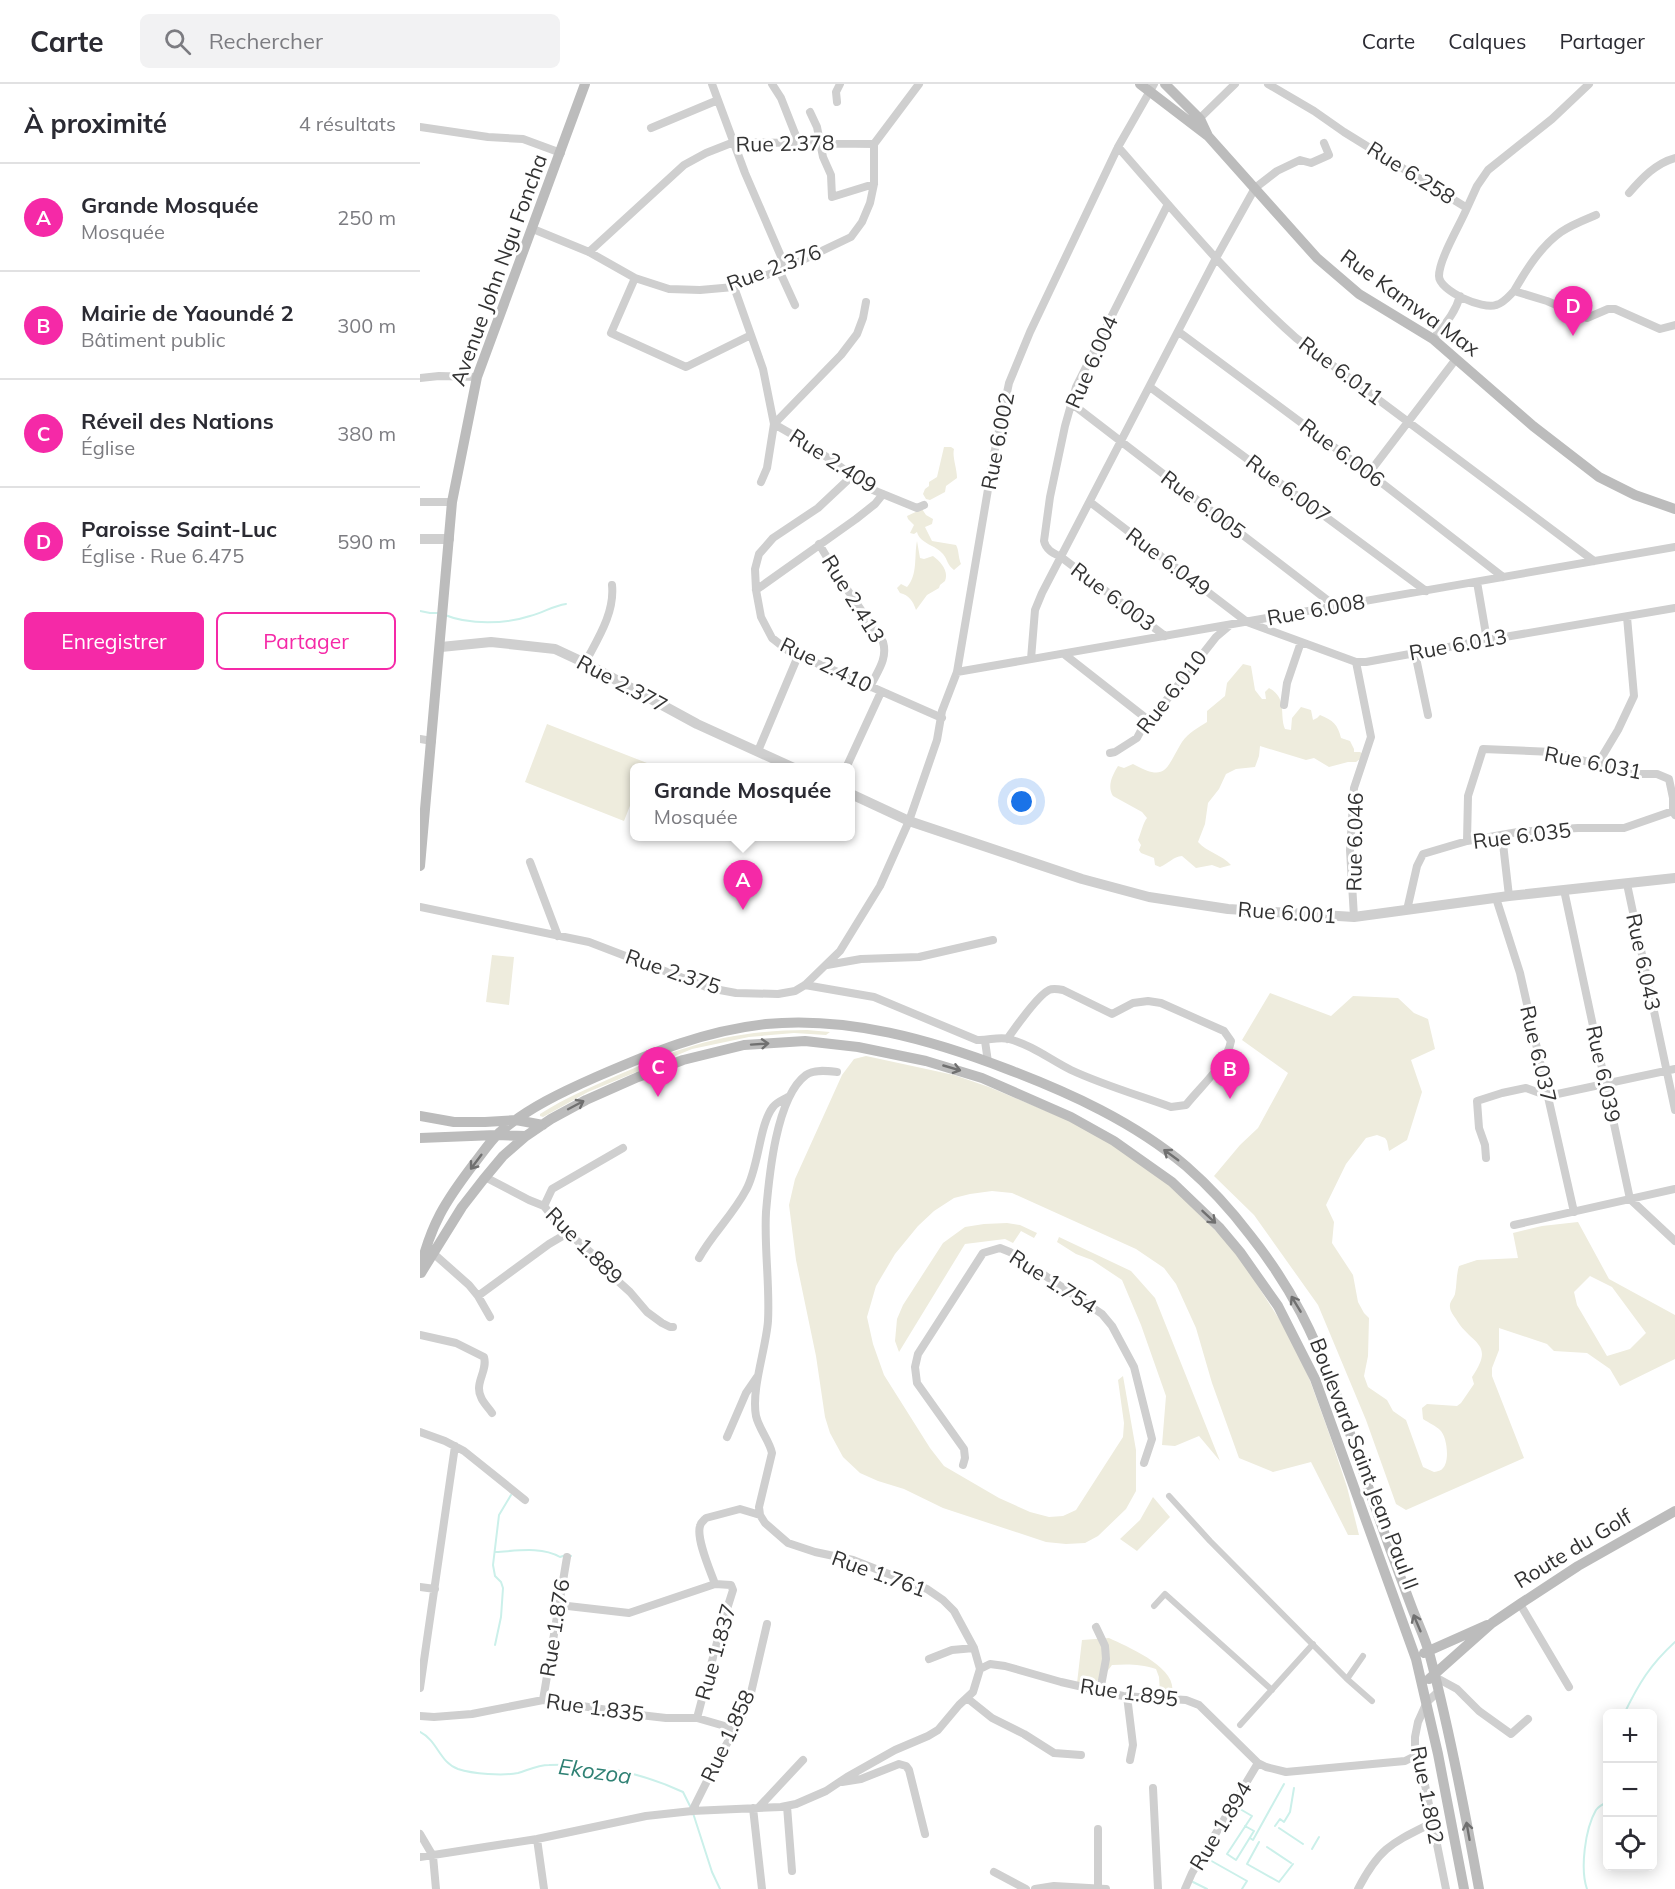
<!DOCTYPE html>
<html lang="fr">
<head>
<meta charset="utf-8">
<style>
	body { margin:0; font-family:Mulish,sans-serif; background:#f2f2f3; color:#2b2b33 }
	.controls { position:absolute; right:18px; bottom:18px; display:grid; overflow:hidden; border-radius:9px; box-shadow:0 3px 15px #0003 }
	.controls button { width:54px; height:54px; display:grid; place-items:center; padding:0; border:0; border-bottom:2px solid #e1e1e2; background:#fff; color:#2b2b33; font:30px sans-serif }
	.you { position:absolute; left:602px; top:718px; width:21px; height:21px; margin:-15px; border:4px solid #fff; border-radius:50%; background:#1a73e8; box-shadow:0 0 0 9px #1a73e833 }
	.badge { display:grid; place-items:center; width:39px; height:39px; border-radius:50%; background:#f529a7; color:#fff; font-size:20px; font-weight:700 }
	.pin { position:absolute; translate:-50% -50px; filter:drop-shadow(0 2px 3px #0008) }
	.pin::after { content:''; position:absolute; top:32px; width:21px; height:18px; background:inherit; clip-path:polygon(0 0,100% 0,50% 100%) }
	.popup { position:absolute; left:210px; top:679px; width:225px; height:78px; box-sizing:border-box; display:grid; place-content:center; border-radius:9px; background:#fff; filter:drop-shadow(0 2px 4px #0005); font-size:20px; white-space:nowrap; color:#7c7c81 }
	.popup b { font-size:22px; color:#2b2b33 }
	.popup::after { content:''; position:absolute; left:50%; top:100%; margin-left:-12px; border:12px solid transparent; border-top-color:#fff }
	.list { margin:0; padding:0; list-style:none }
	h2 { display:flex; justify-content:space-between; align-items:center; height:78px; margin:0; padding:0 24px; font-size:26px }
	h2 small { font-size:20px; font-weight:400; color:#7c7c81 }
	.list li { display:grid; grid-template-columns:39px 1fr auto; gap:18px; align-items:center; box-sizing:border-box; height:108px; padding:0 24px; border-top:2px solid #e1e1e2 }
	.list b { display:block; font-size:22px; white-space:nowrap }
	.list p { margin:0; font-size:20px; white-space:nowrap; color:#7c7c81 }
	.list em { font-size:20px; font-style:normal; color:#7c7c81 }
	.actions { display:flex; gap:12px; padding:18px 24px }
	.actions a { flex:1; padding:14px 0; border:2px solid #f529a7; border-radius:9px; text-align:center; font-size:21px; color:#f529a7 }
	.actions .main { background:#f529a7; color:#fff }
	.icon { flex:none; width:33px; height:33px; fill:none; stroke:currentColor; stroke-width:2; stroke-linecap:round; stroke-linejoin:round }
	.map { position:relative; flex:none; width:1255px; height:1805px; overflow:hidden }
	header { display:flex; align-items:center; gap:36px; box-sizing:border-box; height:84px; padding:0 30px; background:#fff; border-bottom:2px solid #e1e1e2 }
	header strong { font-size:28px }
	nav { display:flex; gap:33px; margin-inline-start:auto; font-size:21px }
	.search { width:420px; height:54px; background:#f2f2f3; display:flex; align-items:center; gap:15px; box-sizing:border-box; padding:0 21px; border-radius:9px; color:#7c7c81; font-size:22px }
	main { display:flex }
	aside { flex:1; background:#fff }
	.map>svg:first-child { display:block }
	.green { fill:#eeecdd; fill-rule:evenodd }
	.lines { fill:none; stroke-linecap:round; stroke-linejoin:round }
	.stream { stroke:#cbf0ea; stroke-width:2 }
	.pedestrian { stroke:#cfcfcf; stroke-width:6 }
	.minor { stroke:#cfcfcf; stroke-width:8 }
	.tertiary { stroke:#cfcfcf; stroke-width:10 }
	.secondary { stroke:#bcbcbc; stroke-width:10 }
	.oneway { stroke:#707070 }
	.labels { text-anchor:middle; stroke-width:6; stroke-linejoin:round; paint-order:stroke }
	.street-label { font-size:21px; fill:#323232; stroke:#fff }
	.water-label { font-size:22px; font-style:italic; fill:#2f8174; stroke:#fff }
</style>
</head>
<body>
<header>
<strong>Carte</strong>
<div class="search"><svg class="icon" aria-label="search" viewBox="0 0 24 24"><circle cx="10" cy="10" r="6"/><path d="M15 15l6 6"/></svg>Rechercher</div>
<nav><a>Carte</a><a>Calques</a><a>Partager</a></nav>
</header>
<main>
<aside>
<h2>À proximité<small>4 résultats</small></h2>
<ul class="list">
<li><span class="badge">A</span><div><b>Grande Mosquée</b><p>Mosquée</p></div><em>250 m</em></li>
<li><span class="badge">B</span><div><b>Mairie de Yaoundé 2</b><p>Bâtiment public</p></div><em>300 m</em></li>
<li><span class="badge">C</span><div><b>Réveil des Nations</b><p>Église</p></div><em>380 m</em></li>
<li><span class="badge">D</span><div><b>Paroisse Saint-Luc</b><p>Église · Rue 6.475</p></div><em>590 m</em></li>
</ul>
<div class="actions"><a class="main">Enregistrer</a><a>Partager</a></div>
</aside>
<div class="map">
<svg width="1255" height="1805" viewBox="0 0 1255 1805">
	<rect width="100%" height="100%" fill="#fff"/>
	<path class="green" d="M524,363H531L534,365C532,373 537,384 537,394L526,402L525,408L510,416L506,415L503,410L505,405L509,402V398L517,393Z
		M502,425L506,431L513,435L512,440L505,443L512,457L536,461C539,466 538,473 541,480L534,486C527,481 528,476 523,470C516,461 500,460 497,448L494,450L490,449L494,441L488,435L487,432Z
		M497,457L500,474L504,475L513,472C521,478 529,487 525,497L520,501L519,504L507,511L496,526C493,517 489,511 480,509L477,504L481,500L487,503C498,491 494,472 497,457Z
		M823,580L831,582L835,606L842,615H846L845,608L849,604C868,615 859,630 865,645L871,646L872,634L881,623L891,626L893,636L897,634L900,631C913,636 918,641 921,654L930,657L934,665V668H940L943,670V673L936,678H928L909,683L894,674L886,676L840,662L839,672L835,683L816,685L806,690L799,705L788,719L785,740L778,758C787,768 802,771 811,781L800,784L792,781L776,784L762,772C753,773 749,779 740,783L735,781L734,774L721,769L719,766L721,761L718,756C721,749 723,739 727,734L722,728L693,712C687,702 692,692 698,682L704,684L713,680C747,699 746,684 762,658C768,649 779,643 787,638V627L805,612L807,599Z
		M127,640L227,679L225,683L215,684V709L204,737L105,698Z
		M72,871L94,873L89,921L66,918Z
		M850,909L911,932L933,912L978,914L994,929L1008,935L1015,965L991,976L1002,1008L987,1056L969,1067L967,1057L965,1054L957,1051L946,1054L926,1080L906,1121L914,1138L912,1159L933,1191L938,1218L944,1229L949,1234L948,1272L944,1292L948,1303L967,1316L973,1327L986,1336L1003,1383L1014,1388C1018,1387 1021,1387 1023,1384C1030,1377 1027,1352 1020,1346C1016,1342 1009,1339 1003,1335L1002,1324L1007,1320L1037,1322L1041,1319L1054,1300L1052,1293C1076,1258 1051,1261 1036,1235C1034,1232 1030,1227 1030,1223C1029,1218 1034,1214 1035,1210C1037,1201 1036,1191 1039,1182L1057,1176L1098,1174L1093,1149L1122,1142L1158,1138L1189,1195L1255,1231V1275L1200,1302L1190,1285L1167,1269L1134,1267L1127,1260L1079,1244V1266L1072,1284V1292L1104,1374L986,1426L976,1420L946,1336L898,1221L834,1131L794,1092L820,1061L838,1044L868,989L822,956ZM1170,1192L1192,1203L1226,1249L1210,1265L1187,1272L1157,1221L1154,1208Z
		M387,946L410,948L406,951L374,949L329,953L272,965L168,1008L123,1033L120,1032V1030C145,1014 171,1003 198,991C220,982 242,971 266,964C305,951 346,946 387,946Z
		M446,972L534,991L569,1003L650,1037L697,1063L753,1104L815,1166L868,1249L889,1294L910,1352L927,1403L939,1451H928L891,1378L853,1388L819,1374L792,1299L776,1244L756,1200L744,1184L716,1165L592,1109L572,1107L550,1110L534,1114L514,1127L498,1142L475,1170L456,1202L447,1233L453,1260L464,1291L510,1364L524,1382L579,1414L610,1428L629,1433L643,1432L656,1426L703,1353L704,1339L698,1296L703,1292L716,1366V1407L706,1425L678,1452L665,1459L646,1460L626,1458L523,1424L484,1405L458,1397L440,1389L423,1373L410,1349L405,1333L396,1272L376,1176L369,1121L375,1095L422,991L434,975Z
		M587,1139L600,1141L617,1149L614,1154L601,1147L593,1159L585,1155L545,1160L479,1268L475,1257L477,1235L483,1221L523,1159L545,1143L564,1140Z
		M639,1153L711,1187L735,1214L800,1377L779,1352L755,1362L742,1361L746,1312L721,1241L702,1196L672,1176L656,1170L637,1158Z
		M733,1413L750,1433L717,1467L700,1455L720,1436Z
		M689,1554C708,1563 762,1585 751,1612L740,1609L739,1593L736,1585C720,1580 708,1580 692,1581C679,1598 677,1600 657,1599L662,1556Z"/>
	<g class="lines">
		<path class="stream" d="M0,527L10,529H18
			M25,531C49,541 86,540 110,532C123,529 132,522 146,520
			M76,1468C96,1467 121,1462 140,1473L146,1471L151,1472
			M75,1561L81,1533L83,1504L81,1498L75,1492L73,1481L79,1431L91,1411
			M1204,1630C1219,1599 1230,1581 1255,1558
			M0,1648C18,1657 19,1678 38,1685C53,1690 83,1692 98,1689C108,1686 118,1681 129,1681C175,1679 222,1689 263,1708L271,1724
			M820,1725L832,1732L807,1770L816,1776L834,1747L825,1742
			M273,1729L292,1788L300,1805
			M855,1742L860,1735L864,1738L870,1728L874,1704
			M859,1744L883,1760
			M830,1754L833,1756L864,1700
			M839,1758L827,1780L859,1798L873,1780
			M847,1763L871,1779
			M892,1765L899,1753
			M788,1775L827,1797L822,1805
			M773,1798L787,1805
			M1167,1805C1160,1785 1165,1745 1176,1726C1179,1722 1183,1720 1188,1718"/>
		<path class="pedestrian" d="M749,1412L790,1457L927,1595L952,1617
			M734,1522L745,1510L852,1606
			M927,1595L943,1572
			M820,1641L893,1560"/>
		<path class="minor" d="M292,0L325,89L366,184
			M352,0L361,14L376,52V59
			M848,0L894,27L924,48L1047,124L1057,102L1068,86L1132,35L1169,0
			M417,18L416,8L420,0
			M390,28L397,43L403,73L411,91L412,113L454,100
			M778,36L815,0
			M0,43L68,53L103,55L141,69
			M231,44L298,16
			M698,63C755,128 811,196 876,254L1174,477
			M1209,109C1222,94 1236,79 1255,74
			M1047,124C1040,141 1019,175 1019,192C1019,207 1063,226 1076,221C1084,219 1089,212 1094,207L1127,217L1167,234L1188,225H1195L1240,245L1255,241
			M113,145L169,168L215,194L249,205L280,206L314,203L366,184L431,153L442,138L450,119L454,100V60L499,0
			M169,168L264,81L286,69L314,58L454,60
			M359,186L375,221
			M215,194L191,249L266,283L331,251
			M314,203L343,285L354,340L387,359L453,406L497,424L504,421
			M1094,207C1106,186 1121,162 1141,148C1151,141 1164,136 1176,131
			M759,248L949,389L1083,493
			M1013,255C1024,241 1035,230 1040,212
			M0,294L19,292L57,293
			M730,303L1006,507
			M651,319L915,522
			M949,389L1036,275
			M432,392L398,424L353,454L339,470L335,485L336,506L341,533L352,554L370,568L420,589L522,634
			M341,398L347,384L354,340L421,271L437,250L443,234L446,218
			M0,418H32
			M670,418L827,538L936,578H946L1067,556L1255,524
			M399,460L420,495L463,558C468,575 457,588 450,603
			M1057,498L1067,556
			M336,506L436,435L455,420L463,410
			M745,552L641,473C633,469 626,466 624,457L630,413L645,342L656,303L748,120
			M995,569L1008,631
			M644,570L727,635
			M611,575L615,526L622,509L796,174L835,104L857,87L880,76L891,79L909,71L904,59
			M165,579C177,556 195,529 192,501
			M537,588L1255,463
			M864,621L867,599L881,558
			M0,655L12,657
			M338,667L378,572
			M690,669L695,668L717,654L727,635L741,623L796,553L809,542
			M1177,681L1198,646L1214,612L1207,533
			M426,684L461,608
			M1082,751L1089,812
			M1047,757L1048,712L1063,665L1133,668L1211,690H1237L1249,695L1253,714V727
			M110,778L138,852
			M1207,800L1255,1026
			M1144,806L1210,1115L1255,1157
			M1076,814L1100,889L1154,1128
			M0,823L169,858L289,904L316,909L358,910L375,907L385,901L420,867L460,802L489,737L517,656L522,627L537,588L574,370L589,299L610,248L698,63L734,0
			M987,826L997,782L1003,770L1047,757L1098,748L1158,744H1204L1253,727L1255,731
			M934,833L930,766L934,704L951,653L936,578
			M407,881L441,875L499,873L573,856
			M385,901L454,913L557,956C568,957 578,952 589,955C614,962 629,975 651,986C683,1001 718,1011 751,1023L766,1021C780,1003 807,980 811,957L804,947L741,919L728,917L713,919L692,930L643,906C638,905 633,904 629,906C617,912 596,943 587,955
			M565,957L568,978
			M1066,1074L1065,1061L1059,1044L1057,1017L1082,1009L1106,1004L1128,1012L1255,985
			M65,1093L109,1116L124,1122L146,1150L155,1155L182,1178L189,1189L210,1208L227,1228L242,1239L250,1243H253
			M124,1122L132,1105L203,1064
			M1094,1141L1255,1105
			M14,1170L49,1201L58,1212L70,1233
			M279,1174C292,1150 313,1131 326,1106C339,1083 339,1041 353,1023C357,1018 363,1016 368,1013
			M58,1212L129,1160L146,1150
			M0,1251L36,1259L64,1273C68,1287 54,1299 61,1313C63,1319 69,1324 72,1329
			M0,1348L25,1357L44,1367L105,1416
			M307,1353L326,1309L337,1293
			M543,1381L545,1374L544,1365L497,1299L495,1283L498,1270L563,1169L580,1164L590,1168L682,1230L692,1242L714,1283L732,1355L724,1379
			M295,1500C290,1486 276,1455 280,1442C281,1438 283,1437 286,1434L320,1425L340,1431
			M0,1503L15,1505
			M1100,1520L1149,1603
			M139,1521L209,1529L295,1500L311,1501L313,1506L300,1547L277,1634
			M676,1543L685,1562L686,1575L680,1607
			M509,1575L532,1566L554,1564
			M560,1585L570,1580L585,1582L641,1598L703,1612L766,1616L779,1621L838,1679L846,1683L866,1688L985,1677L995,1672
			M1015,1593L1037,1605L1059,1627L1091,1650L1108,1635
			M0,1604L35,1362
			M1019,1607L1007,1618L998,1638L995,1653V1672L1004,1696L1026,1805
			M707,1612L713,1661L710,1676
			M547,1614L572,1634L604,1650L634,1669L661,1671
			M123,1616L147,1473
			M0,1632L14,1633L52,1630L123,1616L220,1631L246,1634H277L315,1645
			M422,1698L441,1695L479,1680L486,1682L489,1686L505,1750
			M733,1704L738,1805
			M367,1722L372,1787
			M339,1723L383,1676
			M333,1724L342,1805
			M272,1727L294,1683L325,1627L330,1613L347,1540
			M0,1750L13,1772L16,1805
			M117,1755L124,1805
			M0,1773L117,1755L226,1732L272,1727L361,1723L376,1720L406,1707L427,1693L475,1666L508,1652L518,1646L539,1621L553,1608L560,1585L554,1564L534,1527L523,1516L507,1505L433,1476L395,1468L368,1459L345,1439L340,1431L339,1423L352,1369C349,1356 339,1345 336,1332C331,1305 346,1265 348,1237C350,1201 344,1164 346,1128C349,1093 356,1013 386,991C394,985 408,987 417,988
			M574,1788L606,1805
			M615,1805L634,1802L686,1805
			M678,1805V1745
			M765,1805L772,1789L838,1679
			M938,1805C960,1763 972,1759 1012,1739"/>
		<path class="tertiary" d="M0,455H29
			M21,563L71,558L135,565L165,579L277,640L374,684
			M431,710L489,737L662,795L729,813L808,825L934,833L1089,812L1255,794"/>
		<path class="secondary" d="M720,0L788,52L897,174L939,210L1013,255L1113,342L1179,393L1215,411L1255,425
			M745,0L780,35L788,52
			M0,782L32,418L57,293L165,0
			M0,1032L34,1038H65L96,1036L123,1041
			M0,1054L76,1051L106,1052
			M0,1186C11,1140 25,1118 53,1081C62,1070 70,1057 80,1048C108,1024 142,1008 176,993C234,968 283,947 346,940C428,932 512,956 587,985C650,1009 714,1038 766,1082C789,1102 811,1126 830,1151C849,1175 867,1202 881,1229C914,1292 933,1362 957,1428C968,1460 980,1492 992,1524C998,1540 1006,1556 1010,1572C1030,1648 1045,1727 1059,1805
			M1,1189L42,1123L63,1096L83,1072L106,1052L131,1035L166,1016L218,993L263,976L324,961L385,957L438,963L506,977L562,994L651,1033L694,1057L752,1098L799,1143L820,1168L858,1222L895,1295L996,1575L1018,1670L1044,1805
			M1004,1569L1067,1541
			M1009,1595L1072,1539L1100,1520L1158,1482L1255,1427"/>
	</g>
	<defs><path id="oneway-shaft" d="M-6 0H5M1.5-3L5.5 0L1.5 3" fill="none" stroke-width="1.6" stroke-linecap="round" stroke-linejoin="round" transform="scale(1.5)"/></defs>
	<g class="oneway">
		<use href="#oneway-shaft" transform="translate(340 960) rotate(-4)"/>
		<use href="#oneway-shaft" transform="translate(532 984) rotate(16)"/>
		<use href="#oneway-shaft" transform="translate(156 1021) rotate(-28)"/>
		<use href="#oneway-shaft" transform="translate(751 1071) rotate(-144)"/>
		<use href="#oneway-shaft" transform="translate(56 1078) rotate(127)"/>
		<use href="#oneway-shaft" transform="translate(789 1133) rotate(43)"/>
		<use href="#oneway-shaft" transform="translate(876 1220) rotate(-121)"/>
		<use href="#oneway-shaft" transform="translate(997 1539) rotate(-113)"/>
		<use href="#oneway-shaft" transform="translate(1048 1747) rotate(-100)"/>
	</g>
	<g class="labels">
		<g class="street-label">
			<text transform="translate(365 60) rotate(-1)" y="7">Rue 2.378</text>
			<text transform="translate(991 89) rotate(32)" y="7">Rue 6.258</text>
			<text transform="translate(354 184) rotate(-20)" y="7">Rue 2.376</text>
			<text transform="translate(79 186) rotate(-70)" y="7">Avenue John Ngu Foncha</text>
			<text transform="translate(990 219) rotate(36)" y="7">Rue Kamwa Max</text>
			<text transform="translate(672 278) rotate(-66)" y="7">Rue 6.004</text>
			<text transform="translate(921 287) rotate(37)" y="7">Rue 6.011</text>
			<text transform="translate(578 357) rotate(-79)" y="7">Rue 6.002</text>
			<text transform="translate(922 369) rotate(37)" y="7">Rue 6.006</text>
			<text transform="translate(413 377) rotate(33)" y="7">Rue 2.409</text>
			<text transform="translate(868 405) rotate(37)" y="7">Rue 6.007</text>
			<text transform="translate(783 421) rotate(37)" y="7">Rue 6.005</text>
			<text transform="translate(748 478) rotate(37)" y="7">Rue 6.049</text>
			<text transform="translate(693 513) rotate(37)" y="7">Rue 6.003</text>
			<text transform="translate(433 515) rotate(58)" y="7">Rue 2.413</text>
			<text transform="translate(896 526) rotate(-10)" y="7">Rue 6.008</text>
			<text transform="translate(1038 561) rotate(-10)" y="7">Rue 6.013</text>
			<text transform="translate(406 581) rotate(26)" y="7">Rue 2.410</text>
			<text transform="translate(202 600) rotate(28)" y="7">Rue 2.377</text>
			<text transform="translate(752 608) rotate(-52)" y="7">Rue 6.010</text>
			<text transform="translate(1173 679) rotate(11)" y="7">Rue 6.031</text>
			<text transform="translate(1102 752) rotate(-7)" y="7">Rue 6.035</text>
			<text transform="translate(935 758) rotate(-89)" y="7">Rue 6.046</text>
			<text transform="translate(867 829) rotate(4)" y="7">Rue 6.001</text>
			<text transform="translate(1223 878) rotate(78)" y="7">Rue 6.043</text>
			<text transform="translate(253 888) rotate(19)" y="7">Rue 2.375</text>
			<text transform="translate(1118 970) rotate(77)" y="7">Rue 6.037</text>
			<text transform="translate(1183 990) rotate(78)" y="7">Rue 6.039</text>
			<text transform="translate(164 1162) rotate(45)" y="7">Rue 1.889</text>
			<text transform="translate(633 1198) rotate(33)" y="7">Rue 1.754</text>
			<text transform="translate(944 1380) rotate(69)" y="7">Boulevard Saint Jean Paul II</text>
			<text transform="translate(1153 1465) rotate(-31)" y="7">Route du Golf</text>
			<text transform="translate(459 1490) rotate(20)" y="7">Rue 1.761</text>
			<text transform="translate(135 1544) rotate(-81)" y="7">Rue 1.876</text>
			<text transform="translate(296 1568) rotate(-74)" y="7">Rue 1.837</text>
			<text transform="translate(709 1609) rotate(8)" y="7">Rue 1.895</text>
			<text transform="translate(175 1624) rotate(8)" y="7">Rue 1.835</text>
			<text transform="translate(308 1652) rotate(-65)" y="7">Rue 1.858</text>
			<text transform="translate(1007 1711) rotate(79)" y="7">Rue 1.802</text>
			<text transform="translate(801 1742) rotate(-59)" y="7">Rue 1.894</text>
		</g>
		<g class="water-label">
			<text transform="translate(175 1687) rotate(8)" y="8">Ekozoa</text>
		</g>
	</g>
</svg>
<div class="controls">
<button>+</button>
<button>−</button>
<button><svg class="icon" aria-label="locate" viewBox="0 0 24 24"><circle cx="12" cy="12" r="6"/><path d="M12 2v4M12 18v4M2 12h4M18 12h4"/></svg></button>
</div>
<div class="you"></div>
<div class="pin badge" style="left:323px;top:826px">A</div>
<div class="popup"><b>Grande Mosquée</b>Mosquée</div>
<div class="pin badge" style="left:810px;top:1015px">B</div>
<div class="pin badge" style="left:238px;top:1013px">C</div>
<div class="pin badge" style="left:1153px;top:252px">D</div>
</div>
</main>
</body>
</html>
